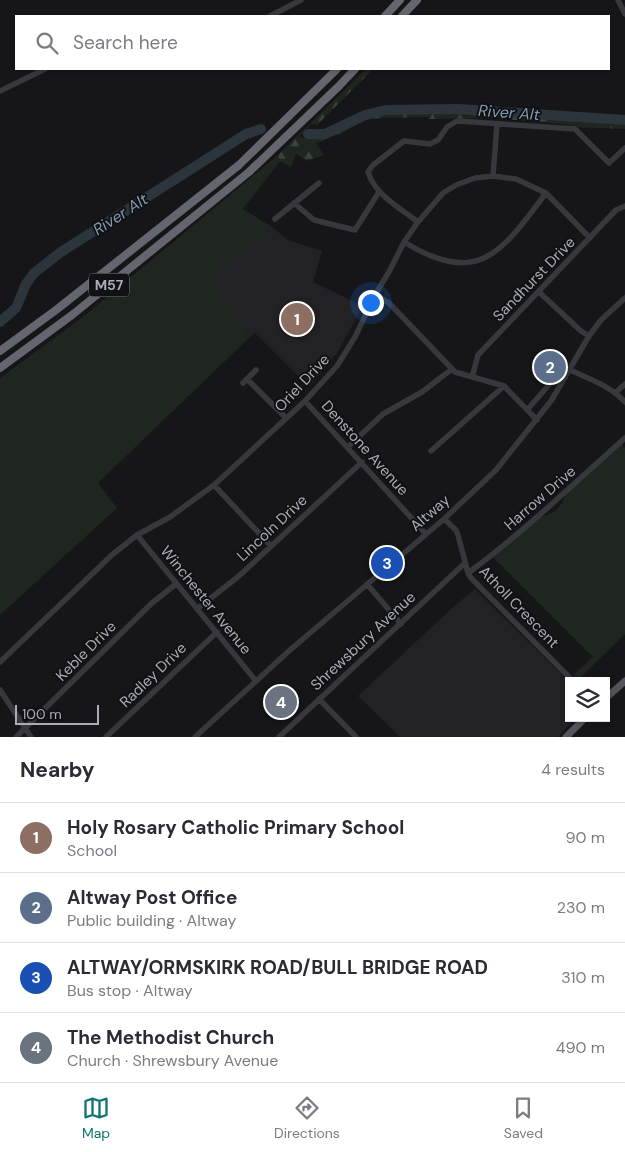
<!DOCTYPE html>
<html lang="en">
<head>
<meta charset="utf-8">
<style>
	body { margin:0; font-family:"DM Sans",sans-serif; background:#f2f2f3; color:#2b2b33 }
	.controls { position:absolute; right:15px; bottom:15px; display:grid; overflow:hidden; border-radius:0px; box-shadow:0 1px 4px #0004 }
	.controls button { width:45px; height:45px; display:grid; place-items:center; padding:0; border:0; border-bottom:1px solid #e1e1e2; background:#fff; color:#2b2b33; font:25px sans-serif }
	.scale { position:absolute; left:15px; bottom:12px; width:84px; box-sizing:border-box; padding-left:5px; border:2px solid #a8adb8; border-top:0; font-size:14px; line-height:18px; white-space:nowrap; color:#a8adb8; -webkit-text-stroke:4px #111113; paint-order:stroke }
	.you { position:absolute; left:370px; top:302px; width:18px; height:18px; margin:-12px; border:4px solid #fff; border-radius:50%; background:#1a73e8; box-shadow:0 0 0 8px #1a73e833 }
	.badge { display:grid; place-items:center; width:32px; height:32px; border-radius:50%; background:#0f766e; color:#fff; font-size:16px; font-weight:700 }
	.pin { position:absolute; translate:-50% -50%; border:2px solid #fff; box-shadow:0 1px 5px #0006 }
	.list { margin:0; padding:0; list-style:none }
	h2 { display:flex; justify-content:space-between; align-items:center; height:65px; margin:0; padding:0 20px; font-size:21px }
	h2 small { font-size:16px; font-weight:400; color:#7c7c81 }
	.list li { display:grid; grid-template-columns:32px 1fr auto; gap:15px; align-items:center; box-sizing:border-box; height:70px; padding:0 20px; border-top:1px solid #e1e1e2 }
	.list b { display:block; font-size:19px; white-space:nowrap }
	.list p { margin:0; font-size:16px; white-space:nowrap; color:#7c7c81 }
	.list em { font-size:16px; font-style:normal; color:#7c7c81 }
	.icon { flex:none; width:28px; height:28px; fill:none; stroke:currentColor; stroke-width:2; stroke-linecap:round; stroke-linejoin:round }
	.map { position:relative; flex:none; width:625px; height:737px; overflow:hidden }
	.search { position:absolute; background:#fff; box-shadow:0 1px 4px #0004; left:15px; right:15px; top:15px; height:55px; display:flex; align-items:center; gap:12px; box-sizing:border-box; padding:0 18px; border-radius:0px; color:#7c7c81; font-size:19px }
	.sheet { height:345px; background:#fff }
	nav { display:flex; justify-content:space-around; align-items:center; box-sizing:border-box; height:70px; border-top:1px solid #e1e1e2; background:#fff; font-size:14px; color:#7c7c81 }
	nav a { display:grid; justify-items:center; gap:2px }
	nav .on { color:#0f766e }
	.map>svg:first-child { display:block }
	.built { fill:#222225 }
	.green { fill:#1e261f }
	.forest { fill:url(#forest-firs) }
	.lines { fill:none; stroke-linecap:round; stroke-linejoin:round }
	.river { stroke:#2c353c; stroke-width:10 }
	.minor { stroke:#37383d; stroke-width:5.5 }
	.major { stroke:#53555c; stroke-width:7 }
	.highway { stroke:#63666e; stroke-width:8 }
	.labels { text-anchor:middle; stroke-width:4; stroke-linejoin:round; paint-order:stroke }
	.shield { fill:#111113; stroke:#7b7e86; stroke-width:1 }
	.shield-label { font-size:14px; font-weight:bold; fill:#a8adb8 }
	.street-label { font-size:15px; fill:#a8adb8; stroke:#111113 }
	.water-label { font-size:16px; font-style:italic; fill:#7f9bb3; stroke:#111113 }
</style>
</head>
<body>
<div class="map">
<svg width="625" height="737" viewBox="0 0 625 737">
	<defs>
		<pattern id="forest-firs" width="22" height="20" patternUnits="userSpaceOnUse" patternTransform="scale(1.25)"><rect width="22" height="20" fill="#1e261f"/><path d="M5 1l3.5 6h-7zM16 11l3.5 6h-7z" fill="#3c433d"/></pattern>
	</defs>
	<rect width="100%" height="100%" fill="#161618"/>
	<path class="built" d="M272,227L288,240L322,251L313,282L363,306L337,353L309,387L255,333L250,337L206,277Z
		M475,589L569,682V718H576L558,737H400L358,696L452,608Z"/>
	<path class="green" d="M278,155L281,160L243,209L272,227L207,277L250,337L98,483L117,508L0,615V378L84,316Z
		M621,444L625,448V634L578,680L573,675L593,657L493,557L542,516C553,515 564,505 565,494Z"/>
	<path class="forest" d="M366,69L371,71L317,125L311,124L299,137L305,138L306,139V138L328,135L368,116L394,112L475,113L590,120L591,124V121L625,123V129L575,127L570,125L493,118L428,119V117L380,118L366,120L342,133L316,143L324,155L307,161L296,154L291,167L280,161L278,155Z"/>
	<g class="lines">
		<path class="river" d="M308,134H325L365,115L386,110L458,109L625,120
			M0,322L16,308L26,284L34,273L61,252L246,134L261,129"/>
		<path class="minor" d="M618,0L625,14
			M270,16L301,0
			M0,91L45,69
			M493,176L497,124
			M294,203L314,220L355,230L379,192
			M275,219L319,183
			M418,222C400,208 375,195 368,172L373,165L404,141L430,144L438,140L447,127L457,121L575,129L609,163L625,148
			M404,242C480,288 502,251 546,193
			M539,292L581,331L589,336
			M375,295L389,303L455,372L504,386L537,420
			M570,370C589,379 611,386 625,402
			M472,377L478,355L616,210L625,206
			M247,379L286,418
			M243,383L256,370
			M615,393L625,384
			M305,401L426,534
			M527,410L555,378L560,376L565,378
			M348,447L383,414L422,392L452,369
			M431,451L504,386
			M214,485L271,546
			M444,519L456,530L458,535L468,573L471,578L573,681
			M137,535L256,681
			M468,573C524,532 573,484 625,438
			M367,584L401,624
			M197,609L239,576L362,462
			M0,662L113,554L137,535L170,517L214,485L305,401L337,366L355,337L375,295L390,270L404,242L418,222L443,193L456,185L475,178L493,176L516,179L546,193L590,238
			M0,690L31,737
			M319,699L356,737
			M16,737L152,603L176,584
			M106,737L217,632
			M195,737L290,650L444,519L496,470L551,401L589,336L601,320L625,298
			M279,737L465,563"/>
		<path class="major" d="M606,698L625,681
			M566,737L585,718"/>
		<path class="highway" d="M385,16L400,0
			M402,16L417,0
			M0,351L56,310L239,165L337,69
			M0,368L72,315L249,172L339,86L355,69"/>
	</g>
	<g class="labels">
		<rect class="shield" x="89" y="273.5" width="40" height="23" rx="4"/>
		<g class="shield-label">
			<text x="109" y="290">M57</text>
		</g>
		<g class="street-label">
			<text transform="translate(534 279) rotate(-46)" y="5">Sandhurst Drive</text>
			<text transform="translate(302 383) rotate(-47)" y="5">Oriel Drive</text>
			<text transform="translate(365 448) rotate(48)" y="5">Denstone Avenue</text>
			<text transform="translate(540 498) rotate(-41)" y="5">Harrow Drive</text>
			<text transform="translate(430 513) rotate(-41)" y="5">Altway</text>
			<text transform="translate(272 528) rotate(-43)" y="5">Lincoln Drive</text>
			<text transform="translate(206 600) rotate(51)" y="5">Winchester Avenue</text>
			<text transform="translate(519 607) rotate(46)" y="5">Atholl Crescent</text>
			<text transform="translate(363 641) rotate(-43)" y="5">Shrewsbury Avenue</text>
			<text transform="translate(86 651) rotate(-45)" y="5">Keble Drive</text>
			<text transform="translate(153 675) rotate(-44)" y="5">Radley Drive</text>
		</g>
		<g class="water-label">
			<text transform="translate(509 112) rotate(4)" y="6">River Alt</text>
			<text transform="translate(120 214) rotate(-33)" y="6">River Alt</text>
		</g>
	</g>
</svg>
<div class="controls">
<button><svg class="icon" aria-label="layers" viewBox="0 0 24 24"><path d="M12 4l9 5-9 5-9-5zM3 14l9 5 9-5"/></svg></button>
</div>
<div class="scale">100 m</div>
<div class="you"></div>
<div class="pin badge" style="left:297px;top:319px;background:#8d6e63">1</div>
<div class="pin badge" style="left:550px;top:367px;background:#5c6f8a">2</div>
<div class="pin badge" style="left:387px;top:563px;background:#1a4fb4">3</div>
<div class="pin badge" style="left:281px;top:702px;background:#6b7280">4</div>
<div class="search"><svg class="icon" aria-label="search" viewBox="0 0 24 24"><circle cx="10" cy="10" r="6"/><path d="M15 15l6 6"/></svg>Search here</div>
</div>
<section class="sheet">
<h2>Nearby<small>4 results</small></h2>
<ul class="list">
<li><span class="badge" style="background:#8d6e63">1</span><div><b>Holy Rosary Catholic Primary School</b><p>School</p></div><em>90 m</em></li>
<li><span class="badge" style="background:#5c6f8a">2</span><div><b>Altway Post Office</b><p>Public building · Altway</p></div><em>230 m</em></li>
<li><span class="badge" style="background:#1a4fb4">3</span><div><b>ALTWAY/ORMSKIRK ROAD/BULL BRIDGE ROAD</b><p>Bus stop · Altway</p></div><em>310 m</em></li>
<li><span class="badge" style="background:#6b7280">4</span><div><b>The Methodist Church</b><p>Church · Shrewsbury Avenue</p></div><em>490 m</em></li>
</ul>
</section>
<nav>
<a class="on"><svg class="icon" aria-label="map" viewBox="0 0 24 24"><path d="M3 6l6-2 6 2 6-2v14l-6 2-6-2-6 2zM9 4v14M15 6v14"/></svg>Map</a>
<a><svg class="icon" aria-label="directions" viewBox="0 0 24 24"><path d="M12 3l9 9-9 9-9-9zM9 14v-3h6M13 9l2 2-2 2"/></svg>Directions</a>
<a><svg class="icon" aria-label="saved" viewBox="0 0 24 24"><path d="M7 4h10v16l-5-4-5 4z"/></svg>Saved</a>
</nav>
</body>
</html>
